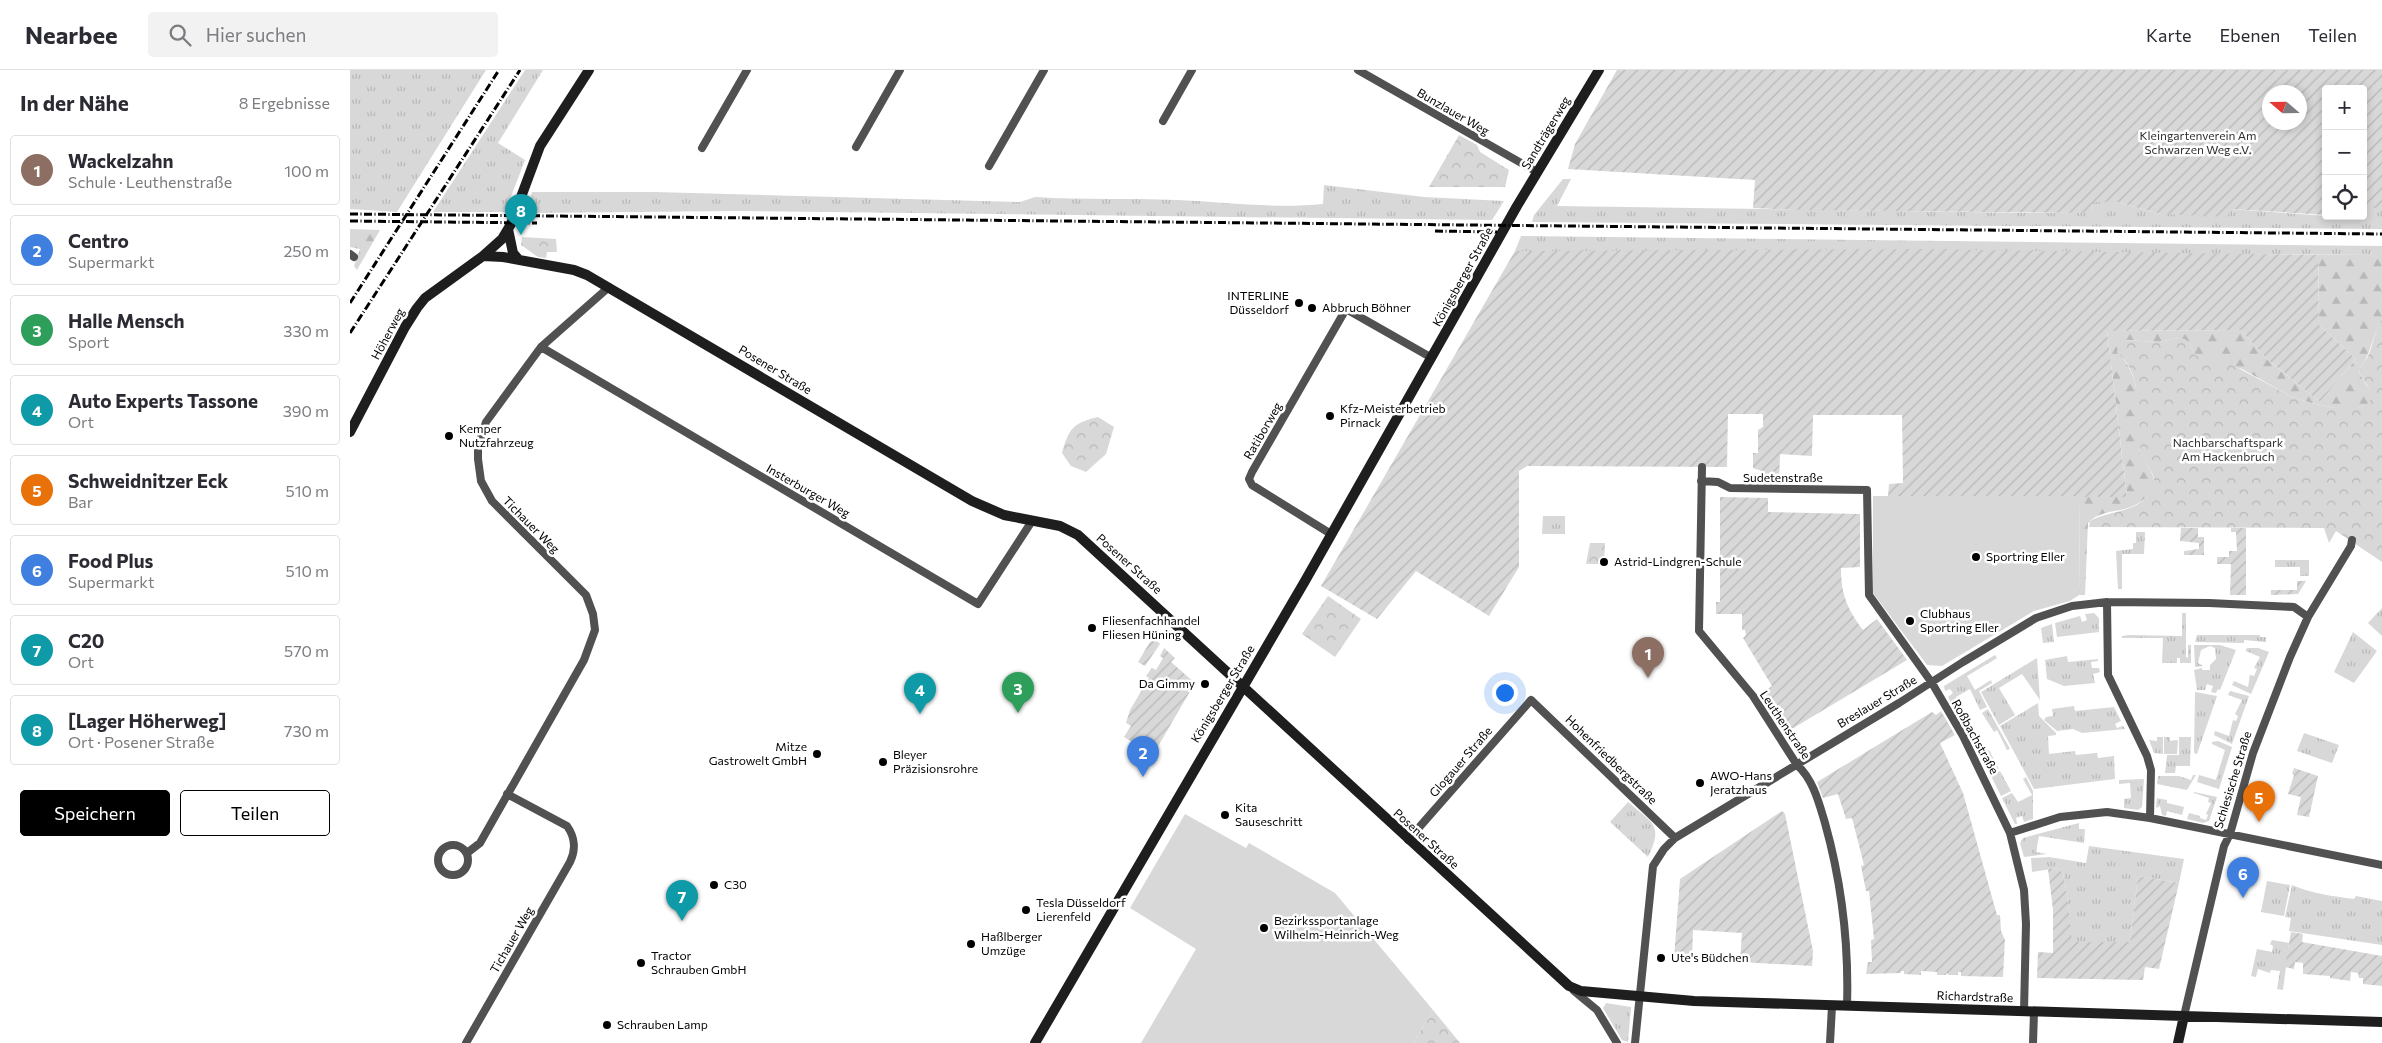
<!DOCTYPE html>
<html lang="de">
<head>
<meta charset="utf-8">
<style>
	body { margin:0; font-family:Commissioner,sans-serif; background:#f2f2f3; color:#2b2b33 }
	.controls { position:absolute; right:15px; top:15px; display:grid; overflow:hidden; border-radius:5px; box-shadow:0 2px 8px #0003 }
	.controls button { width:45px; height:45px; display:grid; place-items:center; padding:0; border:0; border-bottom:1px solid #e1e1e2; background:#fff; color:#2b2b33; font:25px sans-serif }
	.compass { position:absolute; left:1912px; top:15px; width:45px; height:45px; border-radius:50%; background:#fff; box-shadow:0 2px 8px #0003; rotate:290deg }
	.you { position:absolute; left:1154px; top:622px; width:18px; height:18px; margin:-12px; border:4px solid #fff; border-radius:50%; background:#1a73e8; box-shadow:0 0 0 8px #1a73e833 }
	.badge { display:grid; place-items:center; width:32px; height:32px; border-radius:50%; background:#000; color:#fff; font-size:16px; font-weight:700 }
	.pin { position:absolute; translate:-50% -41px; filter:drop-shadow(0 1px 2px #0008) }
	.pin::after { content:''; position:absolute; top:26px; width:18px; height:15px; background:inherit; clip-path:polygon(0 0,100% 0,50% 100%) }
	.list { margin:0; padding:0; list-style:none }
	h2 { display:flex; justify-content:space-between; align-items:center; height:65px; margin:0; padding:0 20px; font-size:21px }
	h2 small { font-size:16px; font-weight:400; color:#7c7c81 }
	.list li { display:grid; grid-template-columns:32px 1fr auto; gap:15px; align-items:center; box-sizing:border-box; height:70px; margin:0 10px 10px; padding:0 10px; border:1px solid #e1e1e2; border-radius:5px }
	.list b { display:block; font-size:19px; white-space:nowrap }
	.list p { margin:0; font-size:16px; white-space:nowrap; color:#7c7c81 }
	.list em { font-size:16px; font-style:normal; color:#7c7c81 }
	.actions { display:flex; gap:10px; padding:15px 20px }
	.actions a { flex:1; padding:11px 0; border:1px solid #000; border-radius:5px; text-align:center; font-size:18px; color:#000 }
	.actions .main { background:#000; color:#fff }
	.icon { flex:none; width:28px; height:28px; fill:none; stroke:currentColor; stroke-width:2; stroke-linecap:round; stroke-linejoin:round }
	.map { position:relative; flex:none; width:2032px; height:973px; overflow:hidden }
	header { display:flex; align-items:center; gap:30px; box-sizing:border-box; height:70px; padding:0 25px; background:#fff; border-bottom:1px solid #e1e1e2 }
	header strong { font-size:24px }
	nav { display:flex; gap:28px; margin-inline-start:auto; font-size:18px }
	.search { width:350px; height:45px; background:#f2f2f3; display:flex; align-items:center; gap:12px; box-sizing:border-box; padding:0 18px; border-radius:5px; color:#7c7c81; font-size:19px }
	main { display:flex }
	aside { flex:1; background:#fff }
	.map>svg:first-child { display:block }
	.grass { fill:url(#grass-tufts) }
	.forest { fill:url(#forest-firs) }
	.park { fill:url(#park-crowns) }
	.garden { fill:url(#garden-furrows); fill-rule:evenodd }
	.pitch { fill:#d8d8d8 }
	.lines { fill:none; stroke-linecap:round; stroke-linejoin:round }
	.street { stroke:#515151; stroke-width:8 }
	.secondary { stroke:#1e1e1e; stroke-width:10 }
	.rail { stroke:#000; stroke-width:3; stroke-dasharray:8 2.5 1 2.5; stroke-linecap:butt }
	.poi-dot { fill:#000; stroke:#fff; stroke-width:2 }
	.labels { text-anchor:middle; stroke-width:5; stroke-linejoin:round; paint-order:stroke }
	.street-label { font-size:12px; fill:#000; stroke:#fff }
	.park-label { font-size:12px; fill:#2f2f2f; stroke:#fff }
	.poi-label { font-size:12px; fill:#000; stroke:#fff; text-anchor:start }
</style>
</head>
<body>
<header>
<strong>Nearbee</strong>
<div class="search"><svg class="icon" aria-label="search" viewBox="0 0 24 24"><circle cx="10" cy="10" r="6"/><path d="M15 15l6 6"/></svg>Hier suchen</div>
<nav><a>Karte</a><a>Ebenen</a><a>Teilen</a></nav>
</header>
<main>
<aside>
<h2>In der Nähe<small>8 Ergebnisse</small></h2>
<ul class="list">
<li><span class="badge" style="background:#8d6e63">1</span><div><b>Wackelzahn</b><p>Schule · Leuthenstraße</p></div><em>100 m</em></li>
<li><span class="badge" style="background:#3f7fe0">2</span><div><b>Centro</b><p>Supermarkt</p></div><em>250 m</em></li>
<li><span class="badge" style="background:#2e9e5b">3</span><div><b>Halle Mensch</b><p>Sport</p></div><em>330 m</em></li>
<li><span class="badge" style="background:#0f9aa8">4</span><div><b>Auto Experts Tassone</b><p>Ort</p></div><em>390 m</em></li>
<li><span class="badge" style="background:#e8710a">5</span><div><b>Schweidnitzer Eck</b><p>Bar</p></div><em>510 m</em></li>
<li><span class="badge" style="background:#3f7fe0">6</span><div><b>Food Plus</b><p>Supermarkt</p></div><em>510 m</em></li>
<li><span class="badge" style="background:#0f9aa8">7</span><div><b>C20</b><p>Ort</p></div><em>570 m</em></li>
<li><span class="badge" style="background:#0f9aa8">8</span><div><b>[Lager Höherweg]</b><p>Ort · Posener Straße</p></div><em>730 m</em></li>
</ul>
<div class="actions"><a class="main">Speichern</a><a>Teilen</a></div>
</aside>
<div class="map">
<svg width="2032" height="973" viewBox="0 0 2032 973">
	<defs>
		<pattern id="grass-tufts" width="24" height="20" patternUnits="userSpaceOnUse" patternTransform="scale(1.25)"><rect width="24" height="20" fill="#d8d8d8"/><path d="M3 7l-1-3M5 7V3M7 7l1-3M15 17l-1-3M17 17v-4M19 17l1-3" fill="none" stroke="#b8b8b8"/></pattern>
		<pattern id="forest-firs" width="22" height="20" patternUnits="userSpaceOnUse" patternTransform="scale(1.25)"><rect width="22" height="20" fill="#d8d8d8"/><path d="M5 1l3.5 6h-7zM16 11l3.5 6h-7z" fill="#b8b8b8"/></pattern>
		<pattern id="park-crowns" width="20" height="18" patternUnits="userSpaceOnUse" patternTransform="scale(1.25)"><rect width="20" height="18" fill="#d8d8d8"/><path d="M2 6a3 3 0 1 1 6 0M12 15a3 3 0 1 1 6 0" fill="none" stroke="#b8b8b8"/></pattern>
		<pattern id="garden-furrows" width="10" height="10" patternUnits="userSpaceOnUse" patternTransform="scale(1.25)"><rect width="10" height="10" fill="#d8d8d8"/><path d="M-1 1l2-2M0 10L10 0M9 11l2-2" fill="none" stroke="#b8b8b8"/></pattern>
	</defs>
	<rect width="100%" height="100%" fill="#fff"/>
	<path class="grass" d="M0,0H136L47,142L0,139Z
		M175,0H193L148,73L175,90L155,142H83Z
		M1213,109H1221L1207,136L1691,143L1742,142L1743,131L1766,132L1811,144L1881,139L1976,146H2013V138H2032V159L1182,152L1184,145Z
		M974,115L1074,127L1154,131L1142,150L386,141L176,143L182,122H305L670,132L685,127C733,130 780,128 827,130C876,132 924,139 973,134Z
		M1171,166L2032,176V185L1165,181Z
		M1193,446H1215V464H1192Z
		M1786,462H1795L1794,484H1772V519H1768L1766,481L1783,479V473H1786Z
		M1925,490H1959V506H1950V497H1925Z
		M2032,538V566L2018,553Z
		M1744,543L1749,548V562L1707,567L1705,553L1730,546L1732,552L1737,550L1735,544Z
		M1832,543H1836V587L1838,588V575H1841V593H1830V588H1827V593H1812L1813,568H1772V566L1779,565L1832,566Z
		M1702,554L1704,572L1693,573L1691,558Z
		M2003,562L2027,581L2004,613L1984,602Z
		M1847,565H1910V567H1916V572L1894,570V573L1845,572Z
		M1844,575H1870L1886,580L1870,620L1868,619L1866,623L1861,622L1863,616L1857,614L1855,620H1847L1844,600L1852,598V600H1860V595L1866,589L1865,578L1860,576L1851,580L1848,593L1853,596L1845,597Z
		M1897,578H1908L1919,582L1901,624L1882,615L1884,611L1898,617L1900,605L1904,606L1907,599L1904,598L1910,587L1896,581Z
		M1645,585L1647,588L1617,606L1625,620L1641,610L1642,613L1629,621L1637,637L1630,640L1620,619L1606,627L1611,637L1606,640L1598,627L1603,623L1600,619L1595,621L1594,616Z
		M1717,586L1718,592L1748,589V591L1741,592L1742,598H1749L1750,602L1743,604L1745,613L1714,616L1697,609L1695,590Z
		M1687,588L1690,630L1672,604L1649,618L1665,645L1649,655L1631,622Z
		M1880,621L1899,626L1882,674L1864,665L1865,661L1879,666L1883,650L1886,651L1888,646L1885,644L1892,630L1878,625Z
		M1845,622L1867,626L1847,684L1844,683Z
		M1688,633L1689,646L1706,663V665L1698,666L1699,684L1725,681L1726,685L1747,683L1748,688L1764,686L1765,709L1684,719L1650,656Z
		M1724,636L1725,641L1764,637L1771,651L1765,654L1767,658L1773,656L1775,659L1732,663L1723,659L1707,661L1694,650L1696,647L1703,646L1702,639Z
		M1638,639L1660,679L1657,680L1647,660L1644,662L1632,643Z
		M1954,663L1989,675L1982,693L1947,681Z
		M1807,667H1813V684L1804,683L1799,670L1807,671Z
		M1814,667H1820V671L1828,670L1827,684H1814Z
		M1829,667H1841L1840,696H1826L1825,703H1815L1817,685H1829Z
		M1868,671L1882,677L1869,719L1847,712L1849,705L1866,710L1875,680L1862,674V672Z
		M1639,680L1649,699L1641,704L1631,685Z
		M1650,701L1661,721L1651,726L1641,706Z
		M1843,705H1846L1837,720L1807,714L1808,706H1829L1841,710Z
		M1676,707L1683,721V749L1674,752L1672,746L1666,748L1667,754H1665L1652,728L1662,723L1668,732L1682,725L1673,709Z
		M1794,709L1792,737L1788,740L1774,738V729L1781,728L1780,713L1769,714V710Z
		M1844,722L1867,727L1859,751L1853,753L1837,749L1839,743L1850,746V748L1856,750L1858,745L1856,744L1861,733L1858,732L1859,728L1844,723Z
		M1807,728L1817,730V733L1834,737L1832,745L1817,741L1816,746L1812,745L1810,736L1806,738Z
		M1278,732C1302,753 1314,754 1298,787L1260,752Z
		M1729,753V759H1735L1734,773L1689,766L1686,782L1697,784L1674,787L1670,773L1673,768Z
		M1739,776L1834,789L1829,813L1788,806L1780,872H1721L1717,824L1713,803L1707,798L1682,802L1681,788L1699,787L1736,793Z
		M1917,811L1940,815L1934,846L1911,842Z
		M1942,815C1962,824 1983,826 2004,829L2006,826L2032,831V875L1939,861L1941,848L1935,847Z
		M1922,870L1939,873L1933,920L1927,919L1930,901L1921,900L1920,903L1908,899L1906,907L1901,906L1907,879L1922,882L1923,876L1920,874Z
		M1256,933L1281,937L1278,972L1272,970L1253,938Z"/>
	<path class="forest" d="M0,159L30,160L7,200L4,196L10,179L0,177Z
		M1968,185H2032V249C2025,260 2023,272 2018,284C2015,292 2011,295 2009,303L2022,324L2020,333L2009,338H1986L1961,333L1942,327L1892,299L1845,285L1839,273L1828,268L1809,272L1775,270L1767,282C1792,305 1789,344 1789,376C1790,394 1814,405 1799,424C1780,447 1755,435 1738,453L1735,525H1729L1730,426H1777L1757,261L1891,260L1918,290L1970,332L2006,289L1969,255Z"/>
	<path class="park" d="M1109,65L1127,75L1130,82L1159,100L1155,117H1079Z
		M172,167L206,169L207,182H197L196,188L188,187L171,175Z
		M2032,249V492L1986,461L1979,473L1974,458L1739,457L1740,451C1766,437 1797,445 1804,409C1802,398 1792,392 1790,381C1783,346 1797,309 1767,282L1768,276L1774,270L1809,272L1828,268L1835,269L1839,273L1845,285L1877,292L1942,327L1961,333L1986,338H2009L2019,333C2024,322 2015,312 2009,303C2011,295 2014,293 2018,286C2024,274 2024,260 2032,249Z
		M748,347L764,357L756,384L736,402L721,396L712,383C719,358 723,353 748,347Z
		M1240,473H1255L1254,494H1236Z
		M978,526L1011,549L985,587L952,564Z
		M1083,940L1110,973H1063Z"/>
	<path class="garden" d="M1267,0H2032V138H2013V19H1976V145L1881,139L1877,147L1811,144L1766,132H1743L1742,143L1450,140L1403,138L1405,110L1218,99L1225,74ZM1920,22H1950V52H1920Z
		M1569,179L1968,185L1969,255L2006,289L1970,332L1917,289L1891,260L1757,261L1777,427L1538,426L1539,414L1553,413L1552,345H1463L1462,386L1430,384L1429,412H1413L1412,401L1403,398V383H1408V360L1413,357V344H1378L1377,397L1177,396L1169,401V497L1139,546L1066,501L1027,549L971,516L1165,181Z
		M1370,427L1418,428V442L1510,444V497L1491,498C1491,524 1497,539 1513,560L1527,549L1557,590L1435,663L1409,625L1422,616L1393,568L1396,565L1395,560H1392V544H1366V532H1370Z
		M1831,458H1848V467H1854V485H1834V481L1849,479V473L1830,471Z
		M1881,458H1896V525H1880L1881,494H1867V487H1879V481H1887L1886,462H1881Z
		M1947,511H1956L1948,524L1921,525V520H1947Z
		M803,567L810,574L795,596L788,592Z
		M814,578L825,588L821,592L845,613L800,690L791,685L794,679L774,667L781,656L776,653L780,640L799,608L796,606L802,598L806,600L813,588L810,586Z
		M1591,641L1605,665L1590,673L1613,723L1647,845H1650L1651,861L1655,870L1653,907L1611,906V902H1608V905H1599L1596,903V905H1587V902L1571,901V905L1554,904V901H1551V903L1516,904L1518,892H1522L1521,870L1524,869L1519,821H1516L1511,796L1514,795L1502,748L1496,749L1488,724L1473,728L1467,712L1582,642L1586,645Z
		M1944,698L1968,706L1959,747L1947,745L1951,727L1938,724L1944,705L1942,704Z
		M1432,741L1435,744L1463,881L1462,896L1390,892L1392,863L1343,860L1342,889L1324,888L1330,809Z
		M1707,798L1713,803L1717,824L1722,872H1780L1788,806L1829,813L1809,899L1795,897L1793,910L1687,908L1688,882L1703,883V840L1698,799Z
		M1941,862L1953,864L1952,872L2032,886V916L2013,914V908H2009L2008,903L2001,902L2000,911L1980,908V906L1953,904V893L1945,892L1944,899L1935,897Z"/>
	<path class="pitch" d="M1523,426H1730L1729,525L1720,531L1684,541L1592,596L1577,595L1523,523Z
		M835,744L896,778L899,773L985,823L1083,940L1063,973H791L846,879L780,838Z"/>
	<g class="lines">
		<path class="street" d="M1008,0L1187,102
			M813,51L842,0
			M506,77L550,0
			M352,78L397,0
			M639,96L694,0
			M0,184L4,187
			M191,277L628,534L682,451
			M1352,397L1349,561L1403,626L1447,695C1463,709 1469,733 1475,753C1492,814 1499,873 1497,936
			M1351,411L1368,412L1380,418L1517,420L1519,525L1582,613L1613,666L1660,763L1674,820L1676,854L1674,941
			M981,464L902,415L899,409L902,402L996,239L1082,288
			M1757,532L1758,605L1797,686L1801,700L1800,748
			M1660,763L1710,747L1757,742L1800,748L2032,795
			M1058,770L1181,630L1325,768
			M88 790a15 15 0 1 1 30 0a15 15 0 1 1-30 0Z
			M117,783L130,773L234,590L245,560L243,544L236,525L142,431L131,411L128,389V376L136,352L191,277L259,217
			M1224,921L1247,940L1267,973
			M1834,946L1874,776L1880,764L1903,683L1940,587L1958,547L2001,476L2002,470
			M116,973L220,792C226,780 225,767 217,756L157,724
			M1285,973L1303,796L1314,779L1325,768L1549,633L1613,592L1686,548L1722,536L1757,532L1859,533L1944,537L1958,547
			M1480,973L1482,936
			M1683,973L1684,942"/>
		<path class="secondary" d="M158,159L163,183L169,190
			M133,186L153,187L224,200L237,205L622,431L654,445L710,456L728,465L1219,916L1231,921L1344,931L2032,952
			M0,362L55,257L67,238L75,228L133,186L152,169L161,154L190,76L239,0
			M685,973L955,511L1167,136L1249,0
			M1828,973L1834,946"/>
		<path class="rail" d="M0,144L2032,164
			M0,151L187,153
			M1085,161L1147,162
			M0,233L149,0
			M0,263L170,0"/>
	</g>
	<g class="poi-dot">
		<circle cx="949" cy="233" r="5"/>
		<circle cx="962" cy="238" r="5"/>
		<circle cx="980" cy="346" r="5"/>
		<circle cx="99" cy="366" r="5"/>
		<circle cx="1626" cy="487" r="5"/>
		<circle cx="1254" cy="492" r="5"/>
		<circle cx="1560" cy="551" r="5"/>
		<circle cx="742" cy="558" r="5"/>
		<circle cx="855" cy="614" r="5"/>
		<circle cx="467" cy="684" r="5"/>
		<circle cx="533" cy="692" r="5"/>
		<circle cx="1350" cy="713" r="5"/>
		<circle cx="875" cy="745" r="5"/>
		<circle cx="364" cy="815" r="5"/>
		<circle cx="676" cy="840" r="5"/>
		<circle cx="914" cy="858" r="5"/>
		<circle cx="621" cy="874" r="5"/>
		<circle cx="1311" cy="888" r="5"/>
		<circle cx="291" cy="893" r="5"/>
		<circle cx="257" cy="955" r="5"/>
	</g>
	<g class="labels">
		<g class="street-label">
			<text transform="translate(1103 42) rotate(30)" y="4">Bunzlauer Weg</text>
			<text transform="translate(1196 63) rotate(-59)" y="4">Sandträgerweg</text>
			<text transform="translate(1113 207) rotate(-61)" y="4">Königsberger Straße</text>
			<text transform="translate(38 264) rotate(-62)" y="4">Höherweg</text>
			<text transform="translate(425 300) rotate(31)" y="4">Posener Straße</text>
			<text transform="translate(913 361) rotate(-60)" y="4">Ratiborweg</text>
			<text x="1433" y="412">Sudetenstraße</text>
			<text transform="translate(458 421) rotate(30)" y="4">Insterburger Weg</text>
			<text transform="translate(181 455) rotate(45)" y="4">Tichauer Weg</text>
			<text transform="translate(779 494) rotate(42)" y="4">Posener Straße</text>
			<text transform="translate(873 624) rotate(-59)" y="4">Königsberger Straße</text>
			<text transform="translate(1527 632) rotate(-31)" y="4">Breslauer Straße</text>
			<text transform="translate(1435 655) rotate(56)" y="4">Leuthenstraße</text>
			<text transform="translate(1625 667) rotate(61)" y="4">Roßbachstraße</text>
			<text transform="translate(1261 690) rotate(44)" y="4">Hohenfriedbergstraße</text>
			<text transform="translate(1111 692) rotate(-49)" y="4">Glogauer Straße</text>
			<text transform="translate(1883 710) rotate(-73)" y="4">Schlesische Straße</text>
			<text transform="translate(1076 769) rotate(42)" y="4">Posener Straße</text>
			<text transform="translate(162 870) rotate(-60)" y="4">Tichauer Weg</text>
			<text transform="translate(1625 927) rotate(2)" y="4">Richardstraße</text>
		</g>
		<g class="park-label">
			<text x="1848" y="70">Kleingartenverein Am<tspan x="1848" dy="14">Schwarzen Weg e.V.</tspan></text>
			<text x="1878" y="377">Nachbarschaftspark<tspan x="1878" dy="14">Am Hackenbruch</tspan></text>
		</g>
		<g class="poi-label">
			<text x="939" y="230" text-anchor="end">INTERLINE<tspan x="939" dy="14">Düsseldorf</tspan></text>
			<text x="972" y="242">Abbruch Böhner</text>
			<text x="990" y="343">Kfz-Meisterbetrieb<tspan x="990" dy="14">Pirnack</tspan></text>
			<text x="109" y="363">Kemper<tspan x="109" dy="14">Nutzfahrzeug</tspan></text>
			<text x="1636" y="491">Sportring Eller</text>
			<text x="1264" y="496">Astrid-Lindgren-Schule</text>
			<text x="1570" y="548">Clubhaus<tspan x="1570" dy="14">Sportring Eller</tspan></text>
			<text x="752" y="555">Fliesenfachhandel<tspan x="752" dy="14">Fliesen Hüning</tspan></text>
			<text x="845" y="618" text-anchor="end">Da Gimmy</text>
			<text x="457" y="681" text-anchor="end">Mitze<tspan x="457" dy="14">Gastrowelt GmbH</tspan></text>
			<text x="543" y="689">Bleyer<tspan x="543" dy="14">Präzisionsrohre</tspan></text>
			<text x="1360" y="710">AWO-Hans<tspan x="1360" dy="14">Jeratzhaus</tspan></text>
			<text x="885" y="742">Kita<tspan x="885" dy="14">Sauseschritt</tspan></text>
			<text x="374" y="819">C30</text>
			<text x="686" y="837">Tesla Düsseldorf<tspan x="686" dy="14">Lierenfeld</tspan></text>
			<text x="924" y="855">Bezirkssportanlage<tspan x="924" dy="14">Wilhelm-Heinrich-Weg</tspan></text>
			<text x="631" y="871">Haßlberger<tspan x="631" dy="14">Umzüge</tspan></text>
			<text x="301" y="890">Tractor<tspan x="301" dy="14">Schrauben GmbH</tspan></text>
			<text x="1321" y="892">Ute's Büdchen</text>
			<text x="267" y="959">Schrauben Lamp</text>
		</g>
	</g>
</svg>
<div class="controls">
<button>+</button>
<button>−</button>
<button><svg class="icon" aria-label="locate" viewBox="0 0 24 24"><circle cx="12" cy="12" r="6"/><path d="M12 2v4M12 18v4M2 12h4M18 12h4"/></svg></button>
</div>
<svg class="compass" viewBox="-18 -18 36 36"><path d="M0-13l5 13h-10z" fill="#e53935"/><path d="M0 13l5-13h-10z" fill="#7c7c81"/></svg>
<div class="you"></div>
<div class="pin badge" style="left:1298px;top:608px;background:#8d6e63">1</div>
<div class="pin badge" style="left:793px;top:707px;background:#3f7fe0">2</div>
<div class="pin badge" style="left:668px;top:643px;background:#2e9e5b">3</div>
<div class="pin badge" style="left:570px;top:644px;background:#0f9aa8">4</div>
<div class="pin badge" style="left:1909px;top:752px;background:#e8710a">5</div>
<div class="pin badge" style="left:1893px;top:828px;background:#3f7fe0">6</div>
<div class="pin badge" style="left:332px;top:851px;background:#0f9aa8">7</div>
<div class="pin badge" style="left:171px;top:165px;background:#0f9aa8">8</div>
</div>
</main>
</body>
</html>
